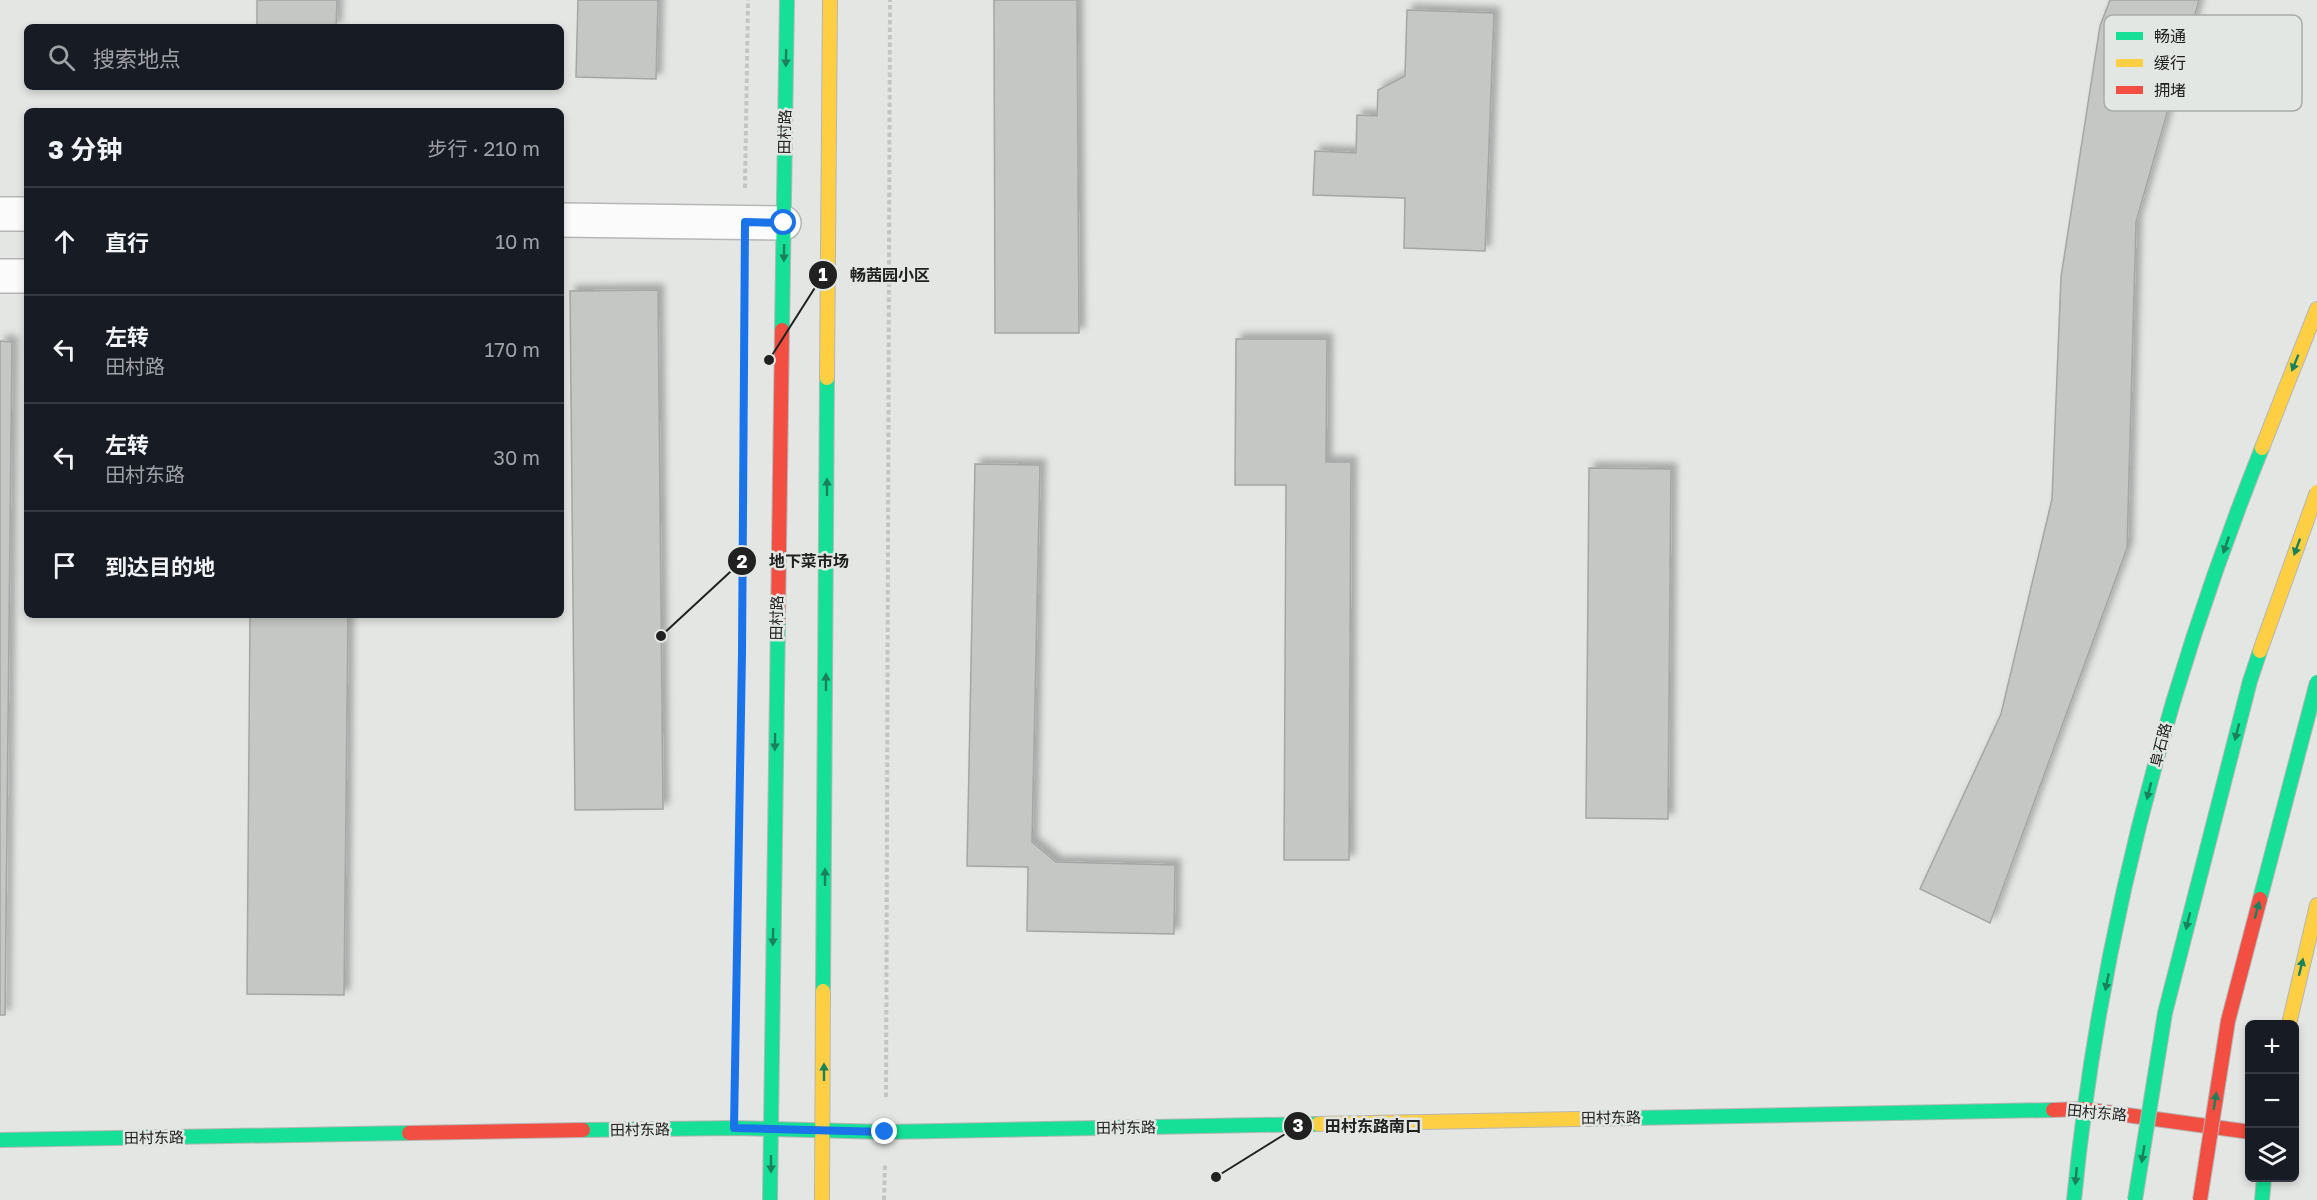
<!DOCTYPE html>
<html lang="zh">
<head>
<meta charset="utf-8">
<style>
	body { margin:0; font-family:"Golos Text","Noto Sans SC",sans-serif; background:#20242c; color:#f1f3f6 }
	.controls { position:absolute; right:18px; bottom:18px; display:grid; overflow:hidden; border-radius:9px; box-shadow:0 3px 9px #0003 }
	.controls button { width:54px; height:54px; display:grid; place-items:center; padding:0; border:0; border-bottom:2px solid #363941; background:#171b24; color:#f1f3f6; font:30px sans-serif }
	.stop { position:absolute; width:18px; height:18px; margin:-14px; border:4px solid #1a73e8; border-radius:50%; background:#fff }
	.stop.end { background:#1a73e8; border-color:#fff; box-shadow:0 2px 6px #0008 }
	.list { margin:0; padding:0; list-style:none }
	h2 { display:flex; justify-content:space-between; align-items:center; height:78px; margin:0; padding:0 24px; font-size:26px }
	h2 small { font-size:20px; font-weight:400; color:#9ea1a6 }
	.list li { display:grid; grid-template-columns:39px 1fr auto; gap:18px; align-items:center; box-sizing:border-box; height:108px; padding:0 24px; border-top:2px solid #363941 }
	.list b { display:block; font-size:22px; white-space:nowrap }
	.list p { margin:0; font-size:20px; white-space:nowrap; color:#9ea1a6 }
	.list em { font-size:20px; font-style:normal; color:#9ea1a6 }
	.icon { flex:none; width:33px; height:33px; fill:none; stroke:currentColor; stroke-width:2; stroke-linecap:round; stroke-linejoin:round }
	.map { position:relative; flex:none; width:2317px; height:1200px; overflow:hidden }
	.search { position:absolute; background:#171b24; box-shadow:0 3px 9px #0003; left:24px; top:24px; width:540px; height:66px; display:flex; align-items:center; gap:15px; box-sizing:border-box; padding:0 21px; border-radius:9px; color:#9ea1a6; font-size:22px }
	.panel { position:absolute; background:#171b24; box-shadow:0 3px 9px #0003; left:24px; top:108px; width:540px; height:510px; border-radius:9px }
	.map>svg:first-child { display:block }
	.building { fill:#c5c7c5; stroke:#a4a6a5; stroke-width:1.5; filter:url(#shadow) }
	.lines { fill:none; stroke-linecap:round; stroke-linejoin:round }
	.street-casing { stroke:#b5b6b5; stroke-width:36 }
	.fast-casing { stroke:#b5b6b5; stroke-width:16 }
	.slow-casing { stroke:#b5b6b5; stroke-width:16 }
	.jam-casing { stroke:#b5b6b5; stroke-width:16 }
	.path { stroke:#c3c4c3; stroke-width:4; stroke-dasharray:4.5 3; stroke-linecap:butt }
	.street { stroke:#fbfbfb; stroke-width:33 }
	.fast { stroke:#16e098; stroke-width:14 }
	.slow { stroke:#ffcf43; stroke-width:14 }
	.jam { stroke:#f24e42; stroke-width:14 }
	.fast-bridge-casing { stroke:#b5b6b5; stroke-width:16; stroke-linecap:butt }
	.slow-bridge-casing { stroke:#b5b6b5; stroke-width:16; stroke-linecap:butt }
	.jam-bridge-casing { stroke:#b5b6b5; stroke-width:16; stroke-linecap:butt }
	.fast-bridge { stroke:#16e098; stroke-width:14 }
	.slow-bridge { stroke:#ffcf43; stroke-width:14 }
	.jam-bridge { stroke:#f24e42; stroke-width:14 }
	.oneway { fill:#1b805c }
	.route { stroke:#1a73e8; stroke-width:8 }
	.labels { text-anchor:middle; stroke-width:5; stroke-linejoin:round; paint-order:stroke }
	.street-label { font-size:15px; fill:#202120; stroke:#e3e7e3 }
	.key { fill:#e3e7e3; stroke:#a8aca8; stroke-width:1.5 }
	.key-label { font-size:16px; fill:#202120 }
	.leader { fill:none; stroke:#202120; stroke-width:2 }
	.callout-dot { fill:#202120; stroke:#e3e7e3; stroke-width:2 }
	.mark-label { font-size:18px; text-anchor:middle; font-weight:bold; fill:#fff }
	.callout-label { font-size:16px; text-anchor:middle; font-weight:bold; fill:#202120; stroke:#e3e7e3; stroke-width:5; stroke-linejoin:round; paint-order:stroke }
</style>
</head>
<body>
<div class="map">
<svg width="2317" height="1200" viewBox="0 0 2317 1200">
	<defs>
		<filter id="shadow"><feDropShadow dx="5.5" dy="-5.5" stdDeviation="3" flood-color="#0004"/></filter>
	</defs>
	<rect width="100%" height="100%" fill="#e4e6e4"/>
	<path class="building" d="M257,0H337L336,27H257Z
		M578,0H658L656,79L576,77Z
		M994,0H1077L1079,333H995Z
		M2110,0H2199L2136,222L2127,548L1990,923L1920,889L2001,714L2052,499L2061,277L2100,26Z
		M1407,10L1494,13L1485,251L1404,248L1405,198L1313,195L1315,151L1356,153L1357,115L1377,116L1378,90L1405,76Z
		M658,290L663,809L575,810L570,291Z
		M1236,339H1327L1326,462H1351L1349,860H1284L1286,485H1235Z
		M0,341L12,342L5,1015H0Z
		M975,464L1040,465L1032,842L1056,862L1175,865L1174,934L1027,931L1028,867L967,866Z
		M1589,468L1671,469L1668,819L1586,818Z
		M250,615H348L344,995L247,994Z"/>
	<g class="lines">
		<g class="street-casing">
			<path id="street" d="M0,214H27
				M561,220L784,223
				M0,276H27"/>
		</g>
		<g class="fast-casing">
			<path id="fast" d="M782,330L787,0
				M823,991L827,378
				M1579,1119L2053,1110
				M583,1130L734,1128L885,1132L1318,1124
				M0,1140L409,1133
				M770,1200L778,620
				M2074,1200C2099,943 2166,688 2262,448
				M2262,1200L2264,1178"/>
		</g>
		<g class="slow-casing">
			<path id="slow" d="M827,378L830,0
				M2262,448L2317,309
				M2289,1024L2317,905
				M1318,1124L1579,1119
				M822,1200L823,991"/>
		</g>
		<g class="jam-casing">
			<path id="jam" d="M778,620L782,330
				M2053,1110L2083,1109L2250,1132
				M409,1133L583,1130"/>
		</g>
		<path class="path" d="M745,188L748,0
			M743,407L744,256
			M734,1094L737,880
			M886,1097L890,0
			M884,1200L885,1165"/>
		<use href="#street" class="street"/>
		<use href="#fast" class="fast"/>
		<use href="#slow" class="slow"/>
		<use href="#jam" class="jam"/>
		<g class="fast-bridge-casing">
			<path id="fast-bridge" d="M2260,899L2317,682
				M2135,1200L2165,1013L2250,681L2260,651"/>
		</g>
		<g class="slow-bridge-casing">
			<path id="slow-bridge" d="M2260,651L2317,492"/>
		</g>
		<g class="jam-bridge-casing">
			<path id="jam-bridge" d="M2200,1200L2228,1021L2260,899"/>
		</g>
		<use href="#fast-bridge" class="fast-bridge"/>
		<use href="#slow-bridge" class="slow-bridge"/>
		<use href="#jam-bridge" class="jam-bridge"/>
	</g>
	<defs><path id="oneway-solid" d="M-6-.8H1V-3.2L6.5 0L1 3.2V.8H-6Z" transform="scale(1.5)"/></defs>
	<g class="oneway">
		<use href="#oneway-solid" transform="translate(786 58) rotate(91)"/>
		<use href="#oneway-solid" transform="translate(784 253) rotate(91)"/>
		<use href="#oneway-solid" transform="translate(2295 363) rotate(112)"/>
		<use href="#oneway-solid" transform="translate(827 487) rotate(-90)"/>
		<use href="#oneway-solid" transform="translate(2226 545) rotate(109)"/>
		<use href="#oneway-solid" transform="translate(2297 547) rotate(110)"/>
		<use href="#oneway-solid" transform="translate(826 682) rotate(-90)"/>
		<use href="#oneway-solid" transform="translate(2237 732) rotate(104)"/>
		<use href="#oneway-solid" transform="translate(775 742) rotate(91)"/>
		<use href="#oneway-solid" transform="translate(2149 791) rotate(104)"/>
		<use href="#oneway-solid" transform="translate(825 877) rotate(-90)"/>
		<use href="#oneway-solid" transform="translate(2257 910) rotate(-75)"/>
		<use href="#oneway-solid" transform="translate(2188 921) rotate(104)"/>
		<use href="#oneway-solid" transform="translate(773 937) rotate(91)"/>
		<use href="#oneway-solid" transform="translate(2301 967) rotate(-76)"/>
		<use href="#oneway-solid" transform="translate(2107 982) rotate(101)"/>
		<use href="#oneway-solid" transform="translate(824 1072) rotate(-90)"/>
		<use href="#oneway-solid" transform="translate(2215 1101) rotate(-81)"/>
		<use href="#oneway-solid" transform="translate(2143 1154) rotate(99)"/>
		<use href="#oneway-solid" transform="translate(771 1164) rotate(90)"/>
		<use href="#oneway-solid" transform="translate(2076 1176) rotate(95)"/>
	</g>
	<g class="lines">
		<path class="route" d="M784,223L745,222L742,653L734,1128L885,1132"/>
	</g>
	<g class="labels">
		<g class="street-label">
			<text transform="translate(785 132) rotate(-89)" y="5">田村路</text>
			<text transform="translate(777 618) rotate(-89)" y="5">田村路</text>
			<text transform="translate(2161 745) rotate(-76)" y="5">阜石路</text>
			<text transform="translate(2097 1113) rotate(5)" y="5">田村东路</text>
			<text transform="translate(1611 1118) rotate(-1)" y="5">田村东路</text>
			<text transform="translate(1126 1128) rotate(-1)" y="5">田村东路</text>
			<text transform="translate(640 1130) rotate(-1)" y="5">田村东路</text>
			<text transform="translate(154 1138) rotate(-1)" y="5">田村东路</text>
		</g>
	</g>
	<rect x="2104" y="15" width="198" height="96" rx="9" class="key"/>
	<rect x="2116" y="32" width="27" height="8" fill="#16e098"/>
	<rect x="2116" y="59" width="27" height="8" fill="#ffcf43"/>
	<rect x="2116" y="86" width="27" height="8" fill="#f24e42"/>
	<g class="key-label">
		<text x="2154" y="42">畅通</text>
		<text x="2154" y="69">缓行</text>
		<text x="2154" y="96">拥堵</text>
	</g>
	<path class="leader" d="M769 360L823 275M661 636L742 561M1216 1177L1298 1126"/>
	<g class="callout-dot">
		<circle cx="769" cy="360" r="6"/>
		<circle cx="661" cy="636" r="6"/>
		<circle cx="1216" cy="1177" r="6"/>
		<circle cx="823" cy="275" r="15"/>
		<circle cx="742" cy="561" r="15"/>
		<circle cx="1298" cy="1126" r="15"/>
	</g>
	<g class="mark-label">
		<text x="823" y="281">1</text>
		<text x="742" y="568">2</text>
		<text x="1298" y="1132">3</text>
	</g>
	<g class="callout-label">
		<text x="890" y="281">畅茜园小区</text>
		<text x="809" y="567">地下菜市场</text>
		<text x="1373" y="1132">田村东路南口</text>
	</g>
</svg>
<div class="controls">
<button>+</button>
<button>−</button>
<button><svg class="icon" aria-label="layers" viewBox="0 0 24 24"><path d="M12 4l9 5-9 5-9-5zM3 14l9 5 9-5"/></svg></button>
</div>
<div class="stop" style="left:784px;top:223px"></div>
<div class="stop end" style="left:885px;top:1132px"></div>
<div class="search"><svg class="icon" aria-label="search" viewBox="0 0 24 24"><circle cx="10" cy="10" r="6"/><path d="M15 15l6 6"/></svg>搜索地点</div>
<section class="panel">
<h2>3 分钟<small>步行 · 210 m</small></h2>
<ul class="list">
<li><svg class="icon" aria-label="ahead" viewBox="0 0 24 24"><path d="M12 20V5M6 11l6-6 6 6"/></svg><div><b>直行</b></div><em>10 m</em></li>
<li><svg class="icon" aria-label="left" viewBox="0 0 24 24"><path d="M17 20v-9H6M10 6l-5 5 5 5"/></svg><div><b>左转</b><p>田村路</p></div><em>170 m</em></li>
<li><svg class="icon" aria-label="left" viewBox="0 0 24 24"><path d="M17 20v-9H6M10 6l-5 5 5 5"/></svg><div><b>左转</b><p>田村东路</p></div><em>30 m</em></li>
<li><svg class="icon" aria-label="arrive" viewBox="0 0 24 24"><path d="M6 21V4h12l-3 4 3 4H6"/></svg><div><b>到达目的地</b></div></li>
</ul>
</section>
</div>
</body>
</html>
